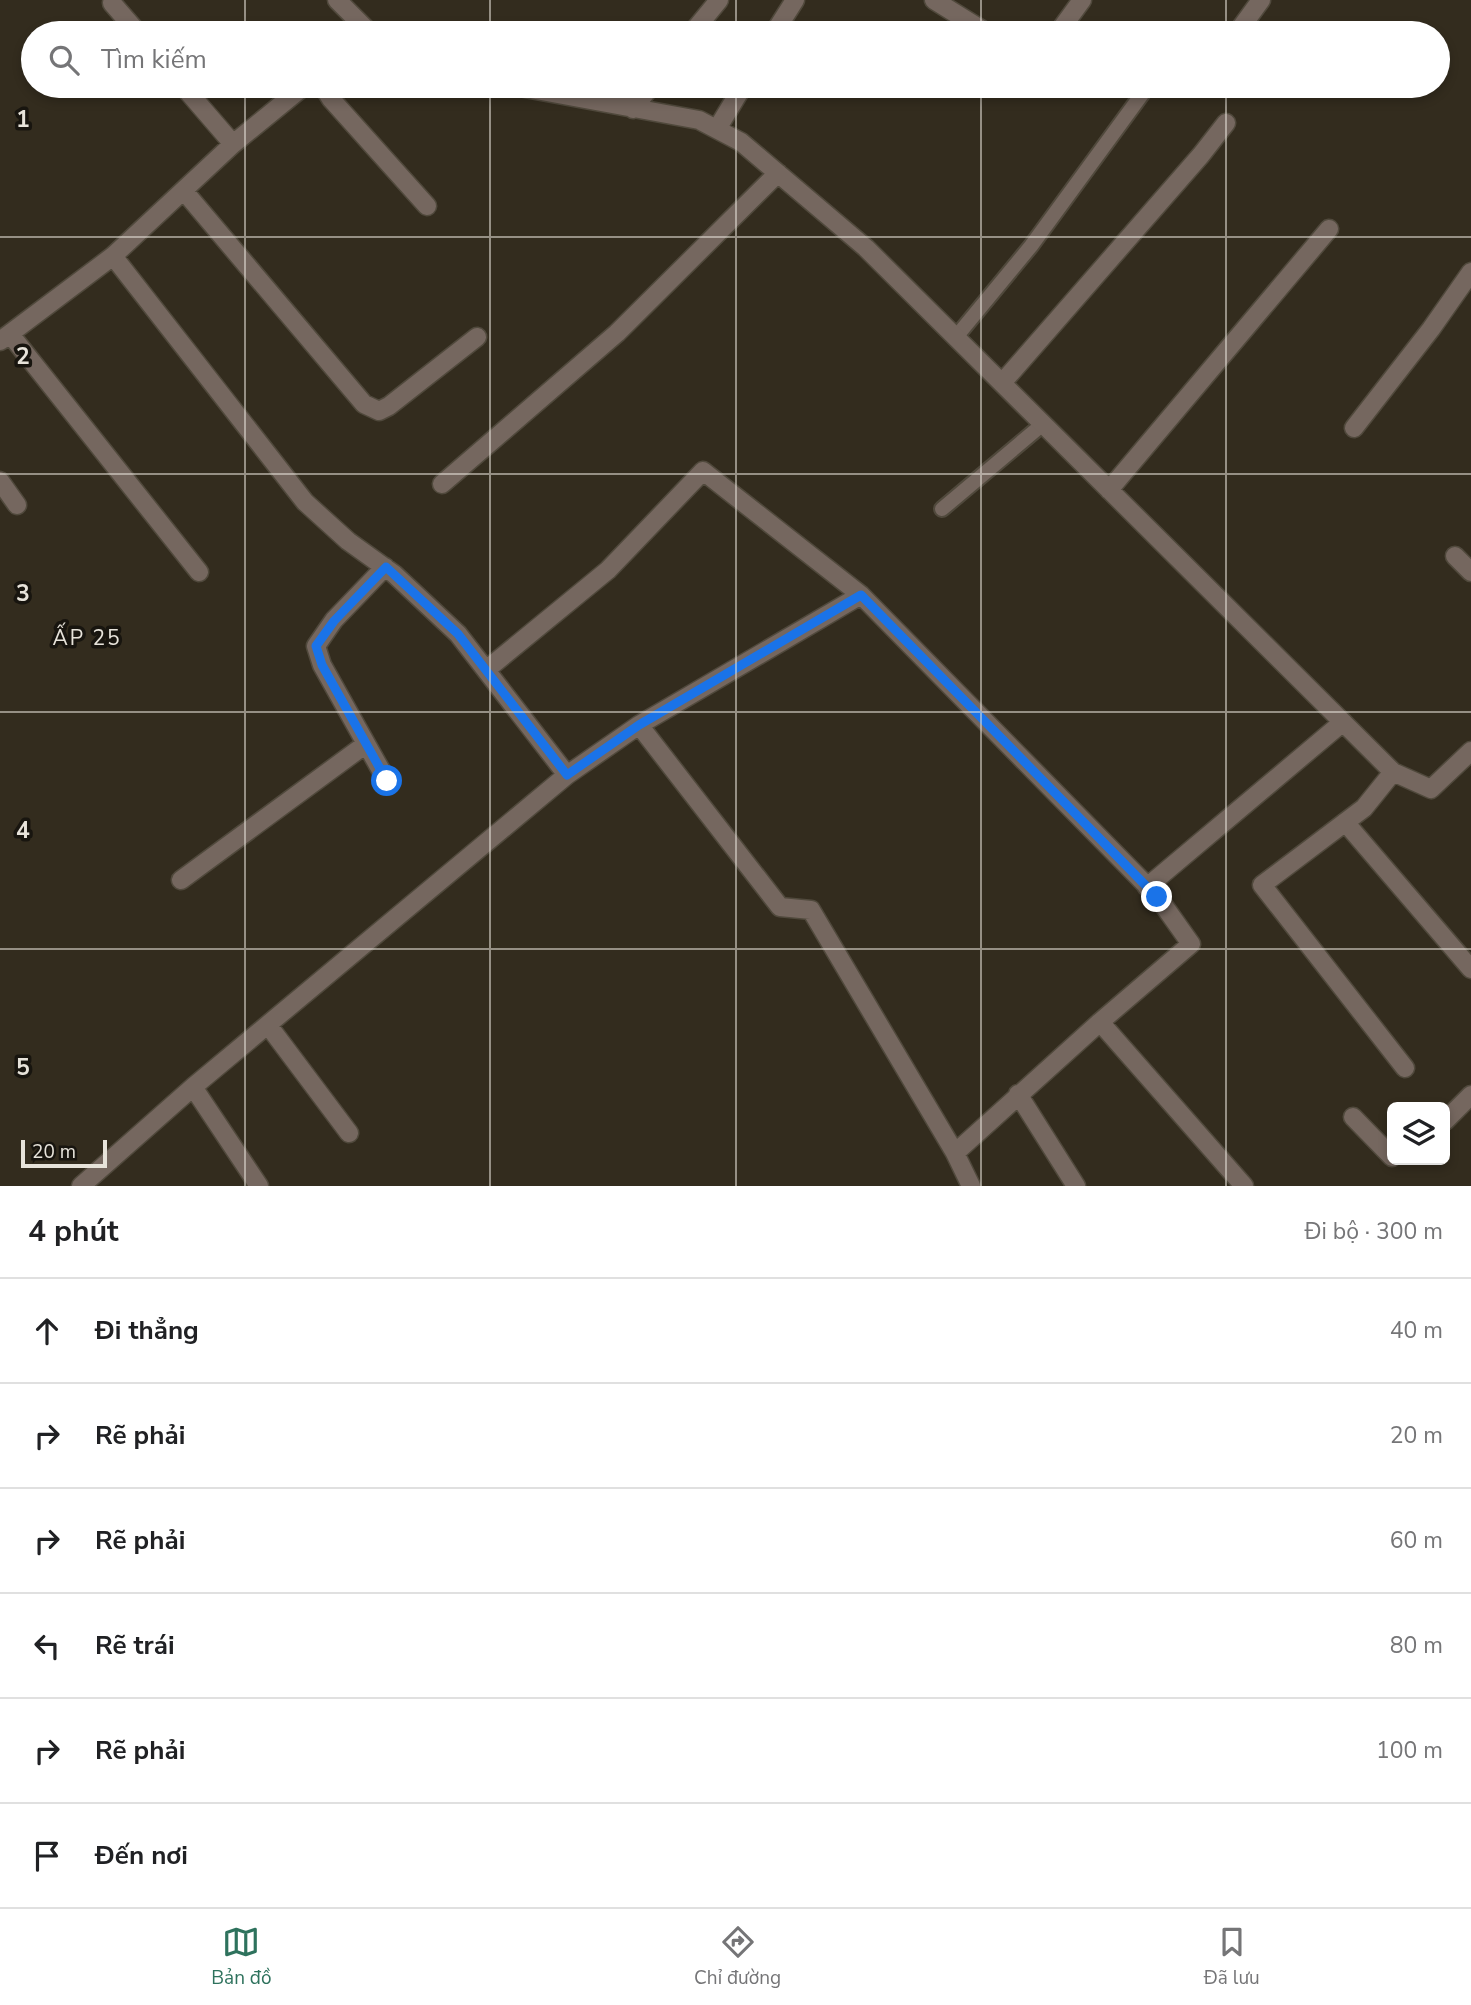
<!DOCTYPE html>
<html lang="vi">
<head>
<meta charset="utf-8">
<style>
	body { margin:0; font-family:"Nunito Sans",sans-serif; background:#f2f2f2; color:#202124 }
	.controls { position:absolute; right:21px; bottom:21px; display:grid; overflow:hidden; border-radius:10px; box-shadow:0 4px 10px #0003 }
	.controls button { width:63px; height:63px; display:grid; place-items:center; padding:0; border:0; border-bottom:2px solid #e0e0e0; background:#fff; color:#202124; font:35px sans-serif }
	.scale { position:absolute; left:21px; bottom:18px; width:86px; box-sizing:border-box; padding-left:7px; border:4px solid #e7e3da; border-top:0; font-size:19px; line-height:24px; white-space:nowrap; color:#e7e3da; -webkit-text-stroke:5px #18150f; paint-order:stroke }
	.stop { position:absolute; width:21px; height:21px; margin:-16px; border:5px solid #1a73e8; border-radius:50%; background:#fff }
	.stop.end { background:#1a73e8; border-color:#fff; box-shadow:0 2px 7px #0008 }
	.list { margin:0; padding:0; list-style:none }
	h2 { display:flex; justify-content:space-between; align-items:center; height:91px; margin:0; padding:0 28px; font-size:30px }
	h2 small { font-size:23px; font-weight:400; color:#757577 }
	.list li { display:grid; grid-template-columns:46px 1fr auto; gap:21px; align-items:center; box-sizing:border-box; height:105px; padding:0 28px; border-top:2px solid #e0e0e0 }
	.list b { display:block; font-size:26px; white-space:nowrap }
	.list em { font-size:23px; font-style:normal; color:#757577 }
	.icon { flex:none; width:38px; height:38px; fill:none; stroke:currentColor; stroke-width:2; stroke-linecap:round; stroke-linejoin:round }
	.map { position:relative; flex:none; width:1471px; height:1186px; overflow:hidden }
	.search { position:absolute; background:#fff; box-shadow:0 4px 10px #0003; left:21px; right:21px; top:21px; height:77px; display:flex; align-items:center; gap:18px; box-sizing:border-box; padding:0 24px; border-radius:38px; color:#757577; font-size:26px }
	.sheet { height:721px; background:#fff }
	nav { display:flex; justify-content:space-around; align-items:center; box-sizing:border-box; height:98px; border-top:2px solid #e0e0e0; background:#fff; font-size:19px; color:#757577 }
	nav a { display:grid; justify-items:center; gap:4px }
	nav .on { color:#2e725d }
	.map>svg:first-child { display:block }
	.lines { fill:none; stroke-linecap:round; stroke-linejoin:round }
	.service-casing { stroke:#50493c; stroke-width:18 }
	.minor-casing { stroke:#50493c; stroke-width:21 }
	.service { stroke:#75675f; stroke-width:14 }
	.minor { stroke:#75675f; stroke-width:18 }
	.route { stroke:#1a73e8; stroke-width:9 }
	.grid { fill:none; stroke:#e7e3da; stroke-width:2; stroke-opacity:0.55 }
	.labels { text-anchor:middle; stroke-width:7; stroke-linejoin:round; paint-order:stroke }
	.neighbourhood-label { font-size:21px; letter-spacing:2px; fill:#e7e3da; stroke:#18150f }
	.grid-label { font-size:23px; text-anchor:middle; font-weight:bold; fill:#e7e3da; stroke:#18150f; stroke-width:7; stroke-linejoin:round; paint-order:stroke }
</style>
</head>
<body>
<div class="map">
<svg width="1471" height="1186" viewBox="0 0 1471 1186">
	<rect width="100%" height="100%" fill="#332c1e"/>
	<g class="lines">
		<g class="service-casing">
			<path id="service" d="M956,337L1031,246L1148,86
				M942,509L1043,424"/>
		</g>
		<g class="minor-casing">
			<path id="minor" d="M337,0L370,33
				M934,0L987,33
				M112,3L138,33
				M692,33L719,0
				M774,33L795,0
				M1058,33L1082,0
				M1237,33L1261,0
				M183,86L233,144
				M323,86L331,99L427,206
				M514,86L699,120L741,142L866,248L1393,772L1431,789L1471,751
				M633,109L651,86
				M717,129L743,86
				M184,191L364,404L379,411L389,406L477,337
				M113,256L305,502L348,541L394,574L458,634L567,775
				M10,334L199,572
				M0,341L113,256L233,144L304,86
				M1002,383L1201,155L1226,123
				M1354,428L1431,329L1471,272
				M0,481L17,505
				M442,484L617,333L778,173
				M1109,490L1329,229
				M1455,556L1471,572
				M385,567L334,620L316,646L322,665L387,781
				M486,670L608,570L703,471L861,595L1157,896L1191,944L1100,1022L955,1153
				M639,725L780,907L811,910L955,1153L971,1186
				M1393,772L1364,808L1262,885L1405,1068
				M1345,822L1471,969
				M181,880L366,744
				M1147,887L1343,722
				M1100,1022L1244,1186
				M268,1025L349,1133
				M193,1087L259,1186
				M1018,1094L1076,1186
				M1353,1117L1392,1157
				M1445,1121L1471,1095
				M81,1186L193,1087L567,775L639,725L861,595"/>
		</g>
		<use href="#service" class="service"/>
		<use href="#minor" class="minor"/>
	</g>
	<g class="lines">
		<path class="route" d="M387,781L322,665L316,646L334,621L386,567L458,634L567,775L639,725L861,595L1157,897"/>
	</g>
	<path class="grid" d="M245,0V33M490,0V33M736,0V33M981,0V33M1226,0V33M245,86V1186M490,86V1186M736,86V1186M981,86V1186M1226,86V1186M0,237H1471M0,474H1471M0,712H1471M0,949H1471"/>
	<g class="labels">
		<g class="neighbourhood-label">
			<text x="87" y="645">ẤP 25</text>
		</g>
	</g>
	<g class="grid-label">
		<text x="23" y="127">1</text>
		<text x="23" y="364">2</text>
		<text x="23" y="601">3</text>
		<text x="23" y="838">4</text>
		<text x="23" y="1075">5</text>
	</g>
</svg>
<div class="controls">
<button><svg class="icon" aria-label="layers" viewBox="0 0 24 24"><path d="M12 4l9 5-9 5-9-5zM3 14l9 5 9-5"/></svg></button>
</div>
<div class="scale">20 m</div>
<div class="stop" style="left:387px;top:781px"></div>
<div class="stop end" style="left:1157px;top:897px"></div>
<div class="search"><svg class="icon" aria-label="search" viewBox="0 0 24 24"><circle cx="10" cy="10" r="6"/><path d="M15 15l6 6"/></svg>Tìm kiếm</div>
</div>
<section class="sheet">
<h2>4 phút<small>Đi bộ · 300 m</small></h2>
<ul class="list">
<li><svg class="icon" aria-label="ahead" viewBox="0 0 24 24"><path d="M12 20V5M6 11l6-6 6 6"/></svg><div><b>Đi thẳng</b></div><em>40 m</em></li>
<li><svg class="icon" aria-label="right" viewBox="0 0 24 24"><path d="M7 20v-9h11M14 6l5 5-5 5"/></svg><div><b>Rẽ phải</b></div><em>20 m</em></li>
<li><svg class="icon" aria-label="right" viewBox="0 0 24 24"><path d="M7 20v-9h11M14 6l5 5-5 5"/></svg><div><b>Rẽ phải</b></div><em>60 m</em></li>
<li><svg class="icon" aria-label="left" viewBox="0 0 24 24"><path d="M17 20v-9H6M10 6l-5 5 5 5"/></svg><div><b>Rẽ trái</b></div><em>80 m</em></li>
<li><svg class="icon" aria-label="right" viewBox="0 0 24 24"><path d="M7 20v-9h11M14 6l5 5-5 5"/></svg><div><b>Rẽ phải</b></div><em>100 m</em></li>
<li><svg class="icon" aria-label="arrive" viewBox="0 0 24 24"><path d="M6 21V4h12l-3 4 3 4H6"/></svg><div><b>Đến nơi</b></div></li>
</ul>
</section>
<nav>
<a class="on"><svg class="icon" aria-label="map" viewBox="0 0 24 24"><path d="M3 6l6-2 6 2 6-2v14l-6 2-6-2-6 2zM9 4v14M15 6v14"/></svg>Bản đồ</a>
<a><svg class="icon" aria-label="directions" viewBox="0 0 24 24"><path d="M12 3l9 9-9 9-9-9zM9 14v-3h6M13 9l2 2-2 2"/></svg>Chỉ đường</a>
<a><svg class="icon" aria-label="saved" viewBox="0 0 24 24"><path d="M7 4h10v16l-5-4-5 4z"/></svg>Đã lưu</a>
</nav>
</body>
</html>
